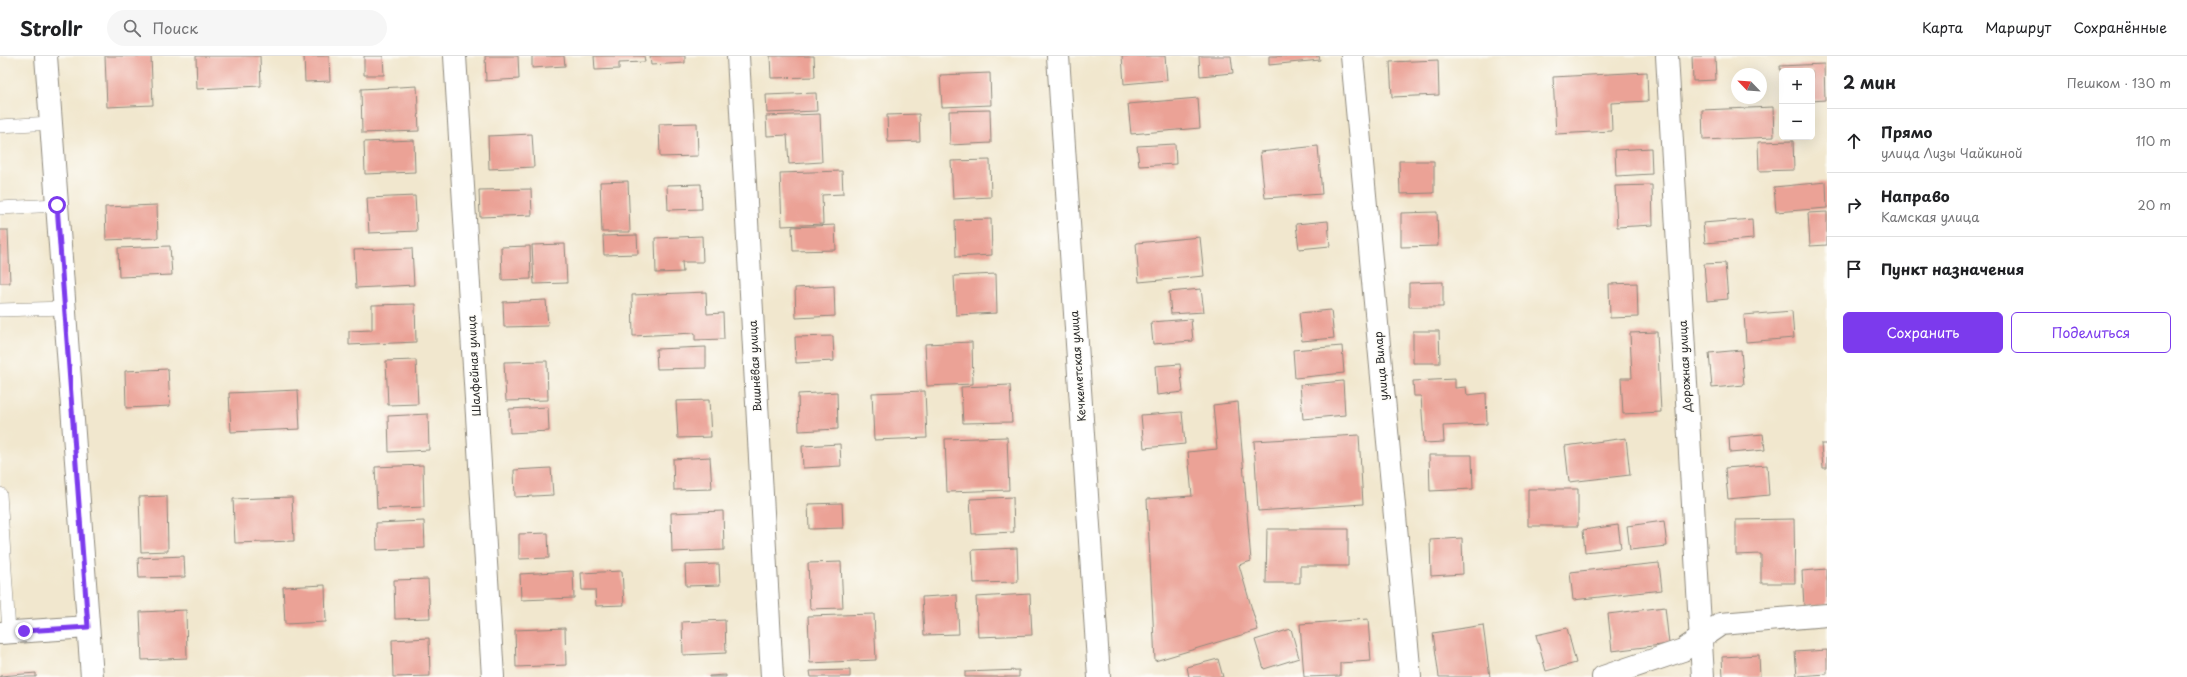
<!DOCTYPE html>
<html lang="ru">
<head>
<meta charset="utf-8">
<style>
	body { margin:0; font-family:"Playpen Sans",sans-serif; background:#f6f6f6; color:#202124 }
	.controls { position:absolute; right:12px; top:12px; display:grid; overflow:hidden; border-radius:6px; box-shadow:0 4px 16px #0002 }
	.controls button { width:36px; height:36px; display:grid; place-items:center; padding:0; border:0; border-bottom:1px solid #e0e0e0; background:#fff; color:#202124; font:20px sans-serif }
	.compass { position:absolute; left:1731px; top:12px; width:36px; height:36px; border-radius:50%; background:#fff; box-shadow:0 4px 16px #0002; rotate:295deg }
	.stop { position:absolute; width:12px; height:12px; margin:-9px; border:3px solid #7c3aed; border-radius:50%; background:#fff }
	.stop.end { background:#7c3aed; border-color:#fff; box-shadow:0 1px 4px #0008 }
	.list { margin:0; padding:0; list-style:none }
	h2 { display:flex; justify-content:space-between; align-items:center; height:52px; margin:0; padding:0 16px; font-size:17px }
	h2 small { font-size:13px; font-weight:400; color:#757577 }
	.list li { display:grid; grid-template-columns:26px 1fr auto; gap:12px; align-items:center; box-sizing:border-box; height:64px; padding:0 16px; border-top:1px solid #e0e0e0 }
	.list b { display:block; font-size:15px; white-space:nowrap }
	.list p { margin:0; font-size:13px; white-space:nowrap; color:#757577 }
	.list em { font-size:13px; font-style:normal; color:#757577 }
	.actions { display:flex; gap:8px; padding:12px 16px }
	.actions a { flex:1; padding:9px 0; border:1px solid #7c3aed; border-radius:6px; text-align:center; font-size:14px; color:#7c3aed }
	.actions .main { background:#7c3aed; color:#fff }
	.icon { flex:none; width:22px; height:22px; fill:none; stroke:currentColor; stroke-width:2; stroke-linecap:round; stroke-linejoin:round }
	.map { position:relative; flex:none; width:1827px; height:621px; overflow:hidden }
	header { display:flex; align-items:center; gap:24px; box-sizing:border-box; height:56px; padding:0 20px; background:#fff; border-bottom:1px solid #e0e0e0 }
	header strong { font-size:19px }
	nav { display:flex; gap:22px; margin-inline-start:auto; font-size:14px }
	.search { width:280px; height:36px; background:#f6f6f6; display:flex; align-items:center; gap:10px; box-sizing:border-box; padding:0 14px; border-radius:22px; color:#757577; font-size:15px }
	main { display:flex }
	aside { flex:1; background:#fff }
	.map>svg:first-child { display:block }
	.building { fill:#eba296 }
	.lines { fill:none; stroke-linecap:round; stroke-linejoin:round }
	.lane-casing { stroke:#8e897c; stroke-width:14 }
	.street-casing { stroke:#8e897c; stroke-width:24 }
	.primary-casing { stroke:#8e897c; stroke-width:24 }
	.lane { stroke:#fff; stroke-width:13 }
	.street { stroke:#fff; stroke-width:22 }
	.primary { stroke:#fff; stroke-width:22 }
	.route { stroke:#7c3aed; stroke-width:5 }
	.labels { text-anchor:middle; stroke-width:3; stroke-linejoin:round; paint-order:stroke }
	.street-label { font-size:11px; fill:#2b2b2b; stroke:#fdfcf7 }
</style>
</head>
<body>
<header>
<strong>Strollr</strong>
<div class="search"><svg class="icon" aria-label="search" viewBox="0 0 24 24"><circle cx="10" cy="10" r="6"/><path d="M15 15l6 6"/></svg>Поиск</div>
<nav><a>Карта</a><a>Маршрут</a><a>Сохранённые</a></nav>
</header>
<main>
<div class="map">
<svg width="1827" height="621" viewBox="0 0 1827 621">
	<rect width="100%" height="100%" fill="#fdfcf7"/>
	<filter id="ink" filterUnits="userSpaceOnUse"><feTurbulence type="fractalNoise" baseFrequency=".025" numOctaves="2"/><feDisplacementMap in="SourceGraphic" scale="8" xChannelSelector="R" yChannelSelector="G"/><feConvolveMatrix kernelMatrix="1 2 1 2 8 2 1 2 1" color-interpolation-filters="sRGB"/></filter>
	<filter id="wash" filterUnits="userSpaceOnUse"><feTurbulence type="fractalNoise" baseFrequency=".012" numOctaves="4" result="noise"/><feDisplacementMap in="SourceGraphic" scale="16" xChannelSelector="R" yChannelSelector="G"/><feGaussianBlur stdDeviation="0.9" result="paint"/><feColorMatrix in="noise" values="0 0 0 0 0 0 0 0 0 0 0 0 0 0 0 0 0 1.4 0 .05"/><feComposite in="paint" operator="in"/></filter>
	<g filter="url(#wash)">
		<rect width="100%" height="100%" fill="#f1e7ce"/>
		<g id="blocks">
			<path class="building" d="M105,0H151L153,49L107,51Z
				M196,0H260L261,30L197,33Z
				M304,0H329L330,25L305,26Z
				M364,0H383L384,19H364Z
				M485,0H518L519,23L486,25Z
				M532,0H564L565,10L532,12Z
				M594,0H644L645,6L619,7V13L595,14Z
				M650,0H685V7L651,9Z
				M770,0H814L815,21L771,22Z
				M1122,0H1165L1167,24L1124,28Z
				M1199,0H1231L1233,17L1200,20Z
				M1269,0H1319L1320,4L1269,9Z
				M1692,0H1715L1716,24L1693,25Z
				M1438,4L1439,39L1392,41L1390,6Z
				M1824,8L1825,44L1812,45V15H1782L1781,23L1780,10Z
				M1647,16L1648,45L1611,47L1612,75L1556,78L1553,21Z
				M990,17L991,49L942,51L940,19Z
				M417,30L419,75L362,77L361,33Z
				M816,37L817,55L767,57L766,39Z
				M1198,42L1200,72L1131,78L1128,48Z
				M1773,51L1774,81L1703,84L1702,54Z
				M990,54L991,87L950,89L949,55Z
				M820,58L822,106L789,108L787,79L767,80L766,60Z
				M919,58L920,85L888,86L887,59Z
				M697,67L698,100L660,101L659,68Z
				M532,78L534,111L489,113L488,80Z
				M414,84L415,116L365,118L364,86Z
				M1793,85L1794,114L1759,115L1758,86Z
				M1175,88L1176,108L1139,110L1137,90Z
				M1318,90L1322,138L1265,142L1260,96Z
				M1651,92L1652,118L1616,120L1615,94Z
				M990,104L991,141L953,143L951,105Z
				M1399,105H1434V137L1400,138Z
				M842,115L843,138L822,139L823,168L782,170L780,117Z
				M628,125L630,176H602L600,126Z
				M1826,126L1827,152L1776,156L1774,131Z
				M701,128L702,153L668,154L667,129Z
				M1652,129L1653,169L1617,171L1615,130Z
				M531,133L532,159L480,161L479,134Z
				M415,140L417,175L369,177L367,142Z
				M157,149L158,182L106,184L105,151Z
				M1437,156L1438,190L1401,191V157Z
				M1827,156V189L1810,190L1808,157Z
				M991,163L992,199L956,201L955,164Z
				M1752,163L1753,183L1705,187L1703,167Z
				M1328,165L1330,190L1299,193L1296,168Z
				M835,169L836,194L793,195L792,171Z
				M0,174H8L10,227H0Z
				M637,179L638,198L604,199L603,180Z
				M702,180L703,206H682L683,216L656,217L655,182Z
				M1200,181L1204,220L1139,226L1136,187Z
				M565,188L567,227L534,228L532,189Z
				M170,190L172,219L119,221L118,192Z
				M530,190L531,223L502,224L501,191Z
				M412,192L414,229L356,232L354,194Z
				M1725,207L1728,243L1707,245L1704,208Z
				M996,218L997,257L956,259L954,220Z
				M1443,226V251H1409V227Z
				M1637,227L1638,261L1610,262L1609,228Z
				M834,230L835,260L796,262L795,232Z
				M1201,233L1204,256L1171,258L1169,236Z
				M706,236L707,258L723,257L724,283L695,284V277L633,280L632,239Z
				M546,244L548,270L504,271L503,246Z
				M415,248L416,286L349,289V275L372,274V249Z
				M1331,254L1334,282L1302,285L1299,257Z
				M1792,255L1794,282L1746,286L1744,259Z
				M1191,263L1193,285L1153,288L1151,266Z
				M1413,275H1439L1440,307H1413Z
				M1657,276L1661,356L1623,358L1621,322H1632L1630,277Z
				M833,280L834,305L796,307L795,281Z
				M972,286L973,328L927,330L925,288Z
				M1342,290L1344,317L1295,322L1293,294Z
				M706,291V312L657,313L656,293Z
				M1741,294L1744,329L1712,332L1709,297Z
				M416,304L418,348L388,349L386,305Z
				M547,305L548,344L506,345L504,306Z
				M1180,308L1183,336L1157,339L1155,310Z
				M168,313L170,350L126,352L125,315Z
				M1455,323V332L1466,331L1467,339L1486,337L1487,368L1443,370L1444,386L1424,387L1421,340H1414L1413,325Z
				M1343,325L1345,359L1303,363L1300,329Z
				M1010,329L1012,366L963,367L961,331Z
				M298,334L300,373L231,376L229,337Z
				M925,335L927,382L874,384L872,337Z
				M837,336L838,373L799,375L798,338Z
				M709,344L711,381L678,382L676,345Z
				M1238,346L1251,505L1239,509L1258,574L1155,605L1147,443L1192,440L1188,396L1217,393L1213,349Z
				M548,351L549,375L510,377L509,353Z
				M1182,356L1185,388L1144,392L1141,359Z
				M428,358L429,394L389,396L388,360Z
				M1763,378L1765,394L1730,397L1729,381Z
				M1359,379L1363,448L1258,455L1254,385Z
				M1007,381L1009,434L947,436L945,383Z
				M1626,382L1630,419L1569,426L1565,390Z
				M840,388L841,410L803,412L802,390Z
				M1821,388H1827V412H1823Z
				M1429,399H1472L1473,433L1430,435Z
				M710,401L712,433L674,434L673,403Z
				M423,409L424,451L377,453L375,411Z
				M1767,409L1769,439L1728,443L1725,412Z
				M551,412L553,439L515,441L514,414Z
				M1528,433H1578V470H1528Z
				M167,440L168,495L141,496L139,441Z
				M292,441L294,485L235,487L233,443Z
				M1013,441L1014,476L972,478L970,443Z
				M842,447L843,472L809,473L808,448Z
				M723,455L724,494L672,496L671,457Z
				M1794,463L1795,527H1761V498L1736,499V464Z
				M424,465L425,492L377,494L376,467Z
				M1664,465L1667,490L1630,494L1627,470Z
				M1618,469L1621,492L1585,496L1583,474Z
				M1267,473H1348V510H1300V527H1266Z
				M548,477L549,502L519,503V478Z
				M1462,482L1463,518L1431,520L1430,484Z
				M1017,492L1018,526L974,527L972,494Z
				M184,500L185,521L139,522L138,502Z
				M841,506L843,552L810,553L808,507Z
				M1659,507L1662,534L1573,544L1570,516Z
				M719,508L720,529L686,530L685,509Z
				M1827,513V549L1804,550L1802,515Z
				M573,515L574,542L521,544L520,518Z
				M622,515L624,549L596,550L595,534H582L581,517Z
				M428,523L430,562L395,563L394,524Z
				M325,529L326,566L285,568L283,531Z
				M1030,538L1032,579L978,581L976,541Z
				M957,539L959,578L924,579L922,541Z
				M1665,551L1669,588L1612,595L1608,558Z
				M186,554L187,602L142,604L140,556Z
				M874,558L876,604L810,607L808,560Z
				M1368,563L1371,605L1340,607V620L1304,621L1300,568Z
				M725,564L726,597L683,599L682,566Z
				M1483,569L1490,621H1439L1433,577Z
				M565,572L566,609L516,611L515,574Z
				M1567,572L1576,607L1546,615L1536,579Z
				M1291,573L1299,602L1264,613L1255,584Z
				M429,582L430,620L393,621L392,584Z
				M1827,594V618L1797,620L1795,596Z
				M1759,599L1760,621H1723L1722,601Z
				M1218,603L1223,621H1189L1187,611Z
				M850,614V621H811L810,615Z
				M1019,614V621H965V616Z
				M36,617V621H0V620Z
				M726,619V621H709V620Z"/>
		</g>
	</g>
	<g filter="url(#ink)">
		<use href="#blocks" fill-opacity="0" stroke="#8e897c" stroke-width="1"/>
		<g class="lines">
			<g class="lane-casing">
				<path id="lane" d="M0,70L51,67
					M0,152L57,149
					M0,254L65,252
					M0,438L9,576"/>
			</g>
			<g class="street-casing">
				<path id="street" d="M46,0L92,621
					M455,0L493,621
					M738,0L772,621
					M1352,0L1410,621
					M1667,0L1703,621
					M0,577L88,571
					M1603,621L1683,594L1721,568L1827,559"/>
			</g>
			<g class="primary-casing">
				<path id="primary" d="M1058,0L1099,621"/>
			</g>
			<use href="#lane" class="lane"/>
			<use href="#street" class="street"/>
			<use href="#primary" class="primary"/>
		</g>
	</g>
	<g class="lines" filter="url(#ink)">
		<path class="route" d="M24,575L88,571L57,149"/>
	</g>
	<g class="labels">
		<g class="street-label">
			<text transform="translate(474 310) rotate(-93)" y="4">Шалфейная улица</text>
			<text transform="translate(755 310) rotate(-93)" y="4">Вишнёвая улица</text>
			<text transform="translate(1078 310) rotate(-94)" y="4">Кечкеметская улица</text>
			<text transform="translate(1381 310) rotate(-95)" y="4">улица Вилар</text>
			<text transform="translate(1685 310) rotate(-93)" y="4">Дорожная улица</text>
		</g>
	</g>
</svg>
<div class="controls">
<button>+</button>
<button>−</button>
</div>
<svg class="compass" viewBox="-18 -18 36 36"><path d="M0-13l5 13h-10z" fill="#e53935"/><path d="M0 13l5-13h-10z" fill="#757577"/></svg>
<div class="stop" style="left:57px;top:149px"></div>
<div class="stop end" style="left:24px;top:575px"></div>
</div>
<aside>
<h2>2 мин<small>Пешком · 130 m</small></h2>
<ul class="list">
<li><svg class="icon" aria-label="ahead" viewBox="0 0 24 24"><path d="M12 20V5M6 11l6-6 6 6"/></svg><div><b>Прямо</b><p>улица Лизы Чайкиной</p></div><em>110 m</em></li>
<li><svg class="icon" aria-label="right" viewBox="0 0 24 24"><path d="M7 20v-9h11M14 6l5 5-5 5"/></svg><div><b>Направо</b><p>Камская улица</p></div><em>20 m</em></li>
<li><svg class="icon" aria-label="arrive" viewBox="0 0 24 24"><path d="M6 21V4h12l-3 4 3 4H6"/></svg><div><b>Пункт назначения</b></div></li>
</ul>
<div class="actions"><a class="main">Сохранить</a><a>Поделиться</a></div>
</aside>
</main>
</body>
</html>
